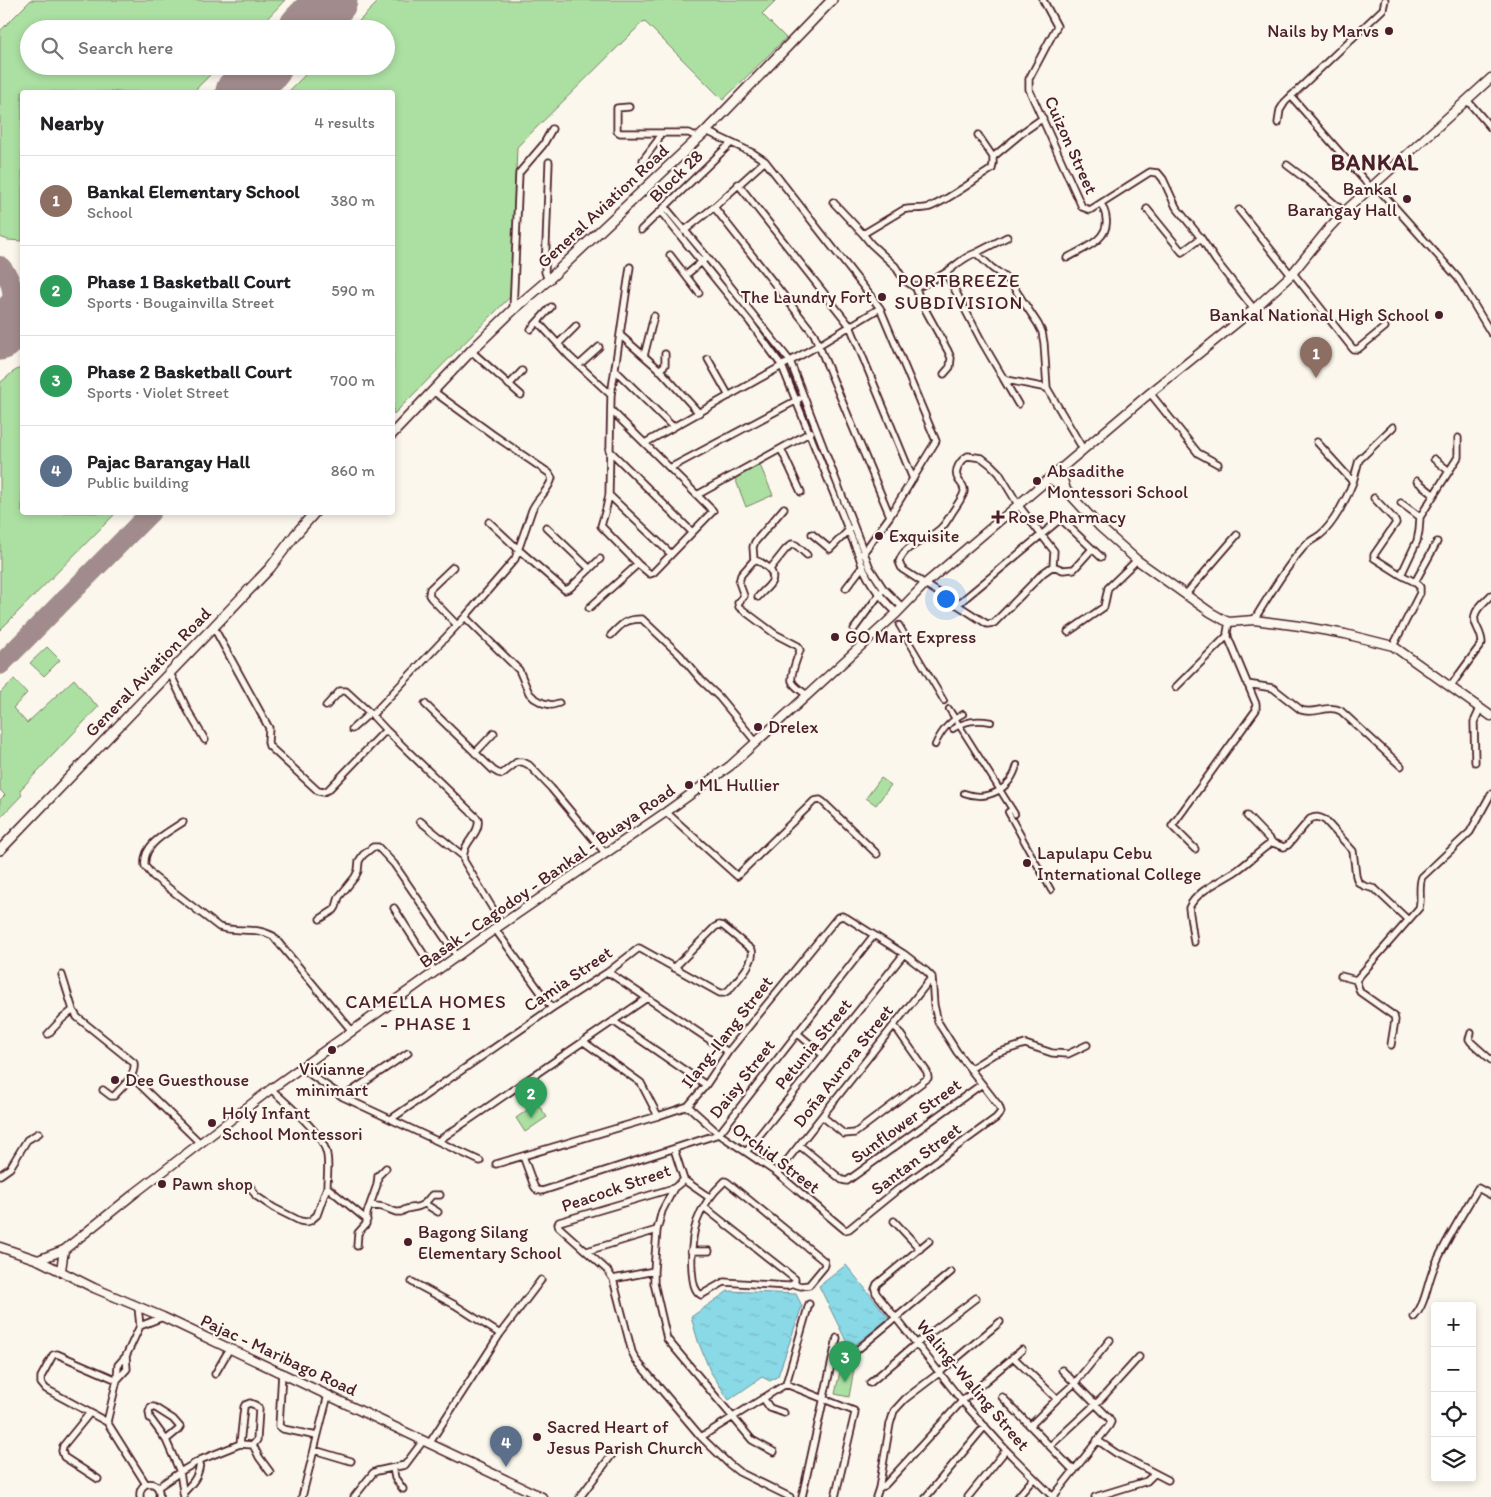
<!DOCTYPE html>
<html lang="en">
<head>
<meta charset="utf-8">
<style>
	body { margin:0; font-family:Itim,sans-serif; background:#f6f6f6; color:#202124 }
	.controls { position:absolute; right:15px; bottom:15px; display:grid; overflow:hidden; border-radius:5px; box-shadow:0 2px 8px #0003 }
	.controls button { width:45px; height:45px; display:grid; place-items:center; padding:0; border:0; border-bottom:1px solid #e0e0e0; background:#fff; color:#202124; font:25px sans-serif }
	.you { position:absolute; left:945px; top:598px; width:18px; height:18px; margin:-12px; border:4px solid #fff; border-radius:50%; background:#1a73e8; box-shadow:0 0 0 8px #1a73e833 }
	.badge { display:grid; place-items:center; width:32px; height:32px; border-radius:50%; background:#d93025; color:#fff; font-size:16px; font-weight:700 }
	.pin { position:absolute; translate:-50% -41px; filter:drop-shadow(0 1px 2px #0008) }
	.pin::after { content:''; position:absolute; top:26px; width:18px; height:15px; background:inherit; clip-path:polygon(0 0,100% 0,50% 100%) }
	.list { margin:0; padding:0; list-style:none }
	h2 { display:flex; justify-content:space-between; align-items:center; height:65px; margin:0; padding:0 20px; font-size:21px }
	h2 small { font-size:16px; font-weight:400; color:#757577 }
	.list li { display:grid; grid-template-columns:32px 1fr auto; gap:15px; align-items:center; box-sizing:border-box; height:90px; padding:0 20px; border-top:1px solid #e0e0e0 }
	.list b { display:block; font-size:19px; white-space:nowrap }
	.list p { margin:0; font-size:16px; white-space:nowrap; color:#757577 }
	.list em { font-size:16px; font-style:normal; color:#757577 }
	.icon { flex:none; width:28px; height:28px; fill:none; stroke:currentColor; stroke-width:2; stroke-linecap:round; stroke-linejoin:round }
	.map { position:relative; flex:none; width:1491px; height:1497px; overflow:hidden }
	.search { position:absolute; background:#fff; box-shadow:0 2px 8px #0003; left:20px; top:20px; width:375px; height:55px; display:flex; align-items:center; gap:12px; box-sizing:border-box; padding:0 18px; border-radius:28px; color:#757577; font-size:19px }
	.panel { position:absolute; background:#fff; box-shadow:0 2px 8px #0003; left:20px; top:90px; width:375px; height:425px; border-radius:5px }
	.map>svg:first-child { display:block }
	.green { fill:#ace0a2; stroke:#7b8066 }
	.water { fill:url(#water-ripples); stroke:#708f9b }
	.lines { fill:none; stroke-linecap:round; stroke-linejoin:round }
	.taxiway { stroke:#a28b8c; stroke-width:20 }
	.runway { stroke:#a28b8c; stroke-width:51 }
	.pedestrian-casing { stroke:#4a1f2b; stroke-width:8 }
	.minor-casing { stroke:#4a1f2b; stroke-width:9 }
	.tertiary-casing { stroke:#4a1f2b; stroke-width:11 }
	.secondary-casing { stroke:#4a1f2b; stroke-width:12 }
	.pedestrian { stroke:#fbf7ec; stroke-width:4.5 }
	.minor { stroke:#fbf7ec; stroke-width:5.5 }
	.tertiary { stroke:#fbf7ec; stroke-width:8 }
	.secondary { stroke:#fbf7ec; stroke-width:9 }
	.poi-dot { fill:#4a1f2b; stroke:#fbf7ec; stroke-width:2 }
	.labels { text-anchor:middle; stroke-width:4.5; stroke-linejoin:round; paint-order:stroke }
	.poi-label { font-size:18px; fill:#4a1f2b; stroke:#fbf7ec; text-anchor:start }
	.street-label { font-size:18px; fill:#4a1f2b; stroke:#fbf7ec }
	.neighbourhood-label { font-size:19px; letter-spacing:1px; fill:#4a1f2b; stroke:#fbf7ec }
	.district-label { font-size:22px; font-weight:bold; letter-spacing:1px; fill:#4a1f2b; stroke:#fbf7ec }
</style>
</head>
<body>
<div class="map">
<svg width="1491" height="1497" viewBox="0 0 1491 1497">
	<defs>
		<pattern id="water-ripples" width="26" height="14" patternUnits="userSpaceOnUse" patternTransform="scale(1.25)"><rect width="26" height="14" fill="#8ad9e6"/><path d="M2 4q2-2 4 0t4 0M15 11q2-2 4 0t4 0" fill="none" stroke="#79bac5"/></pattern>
	</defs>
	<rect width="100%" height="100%" fill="#fbf7ec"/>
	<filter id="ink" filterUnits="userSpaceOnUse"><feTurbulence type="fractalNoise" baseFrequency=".02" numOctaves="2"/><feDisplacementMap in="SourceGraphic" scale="10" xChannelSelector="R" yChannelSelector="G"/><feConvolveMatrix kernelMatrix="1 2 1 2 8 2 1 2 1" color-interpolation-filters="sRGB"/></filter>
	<g filter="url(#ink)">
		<path class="green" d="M31,0H285L257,29H29V66H219L193,92H22V241L8,240L0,237V31Z
			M380,0H776L762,14L786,38L723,100L644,21L517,147L511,296L393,415L392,92H288L314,66H386V29H351Z
			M22,367V512L116,513L0,630V383L13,372Z
			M759,463L773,495L746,507L735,478Z
			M47,647L60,660L44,676L30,663Z
			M14,679L27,693L13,708L27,723L74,679L92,701L99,706L20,790L22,795L0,818V800L5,795L0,790V693Z
			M881,778L891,785L876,805L866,798Z
			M537,1103L547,1117L525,1132L516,1118Z
			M841,1367L854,1369L849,1397L835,1394Z"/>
		<path class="water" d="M846,1265L889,1318L850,1349L819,1286Z
			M728,1291L796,1294L802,1306L778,1376L770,1381L762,1377L729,1400L710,1371L698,1341L691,1317Z"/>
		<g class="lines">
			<path class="taxiway" d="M0,266C18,285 15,312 2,332
				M0,665L151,512"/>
			<path class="runway" d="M304,29L332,0
				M241,92L267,66
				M0,335L22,312"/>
			<g class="pedestrian-casing">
				<path id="pedestrian" d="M899,625L944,701
					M949,709L1015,814
					M953,729C965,721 976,719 991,722
					M935,745C941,731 949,721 963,714
					M964,793C988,802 1011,789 1017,765
					M1012,809L1008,812L1051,890"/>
			</g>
			<g class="minor-casing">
				<path id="minor" d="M1043,0L1057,26L1029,79V89L1082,207L1090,210L1150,172L1158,173L1163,179L1176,207L1201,238L1216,261L1254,309
					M1291,96L1371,188
					M1467,100L1491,128
					M629,107L617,108V131L620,133H689L699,138
					M1278,123L1280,110L1285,102L1383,9L1385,0
					M706,131L753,153L765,161L880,308L936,441L890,516L864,552L859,556
					M978,135L993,157
					M643,160L658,140L660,133
					M1287,165L1308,181L1344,212
					M738,184L850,326L913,479
					M1375,185L1458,278L1491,333
					M833,202L863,234L871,244L895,266L904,280L916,288C925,283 936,279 945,273C956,266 963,257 976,253L992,268L1009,280L1038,324L1042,332L1044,343L1047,388L1083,449
					M665,207L707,257L790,361L870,568L883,588L902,607
					M714,207L814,334L890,516
					M1147,209L1182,252L1201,238
					M1239,210L1291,275
					M661,212L750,322L782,366L859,556C865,579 880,597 897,613
					M641,230L730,144
					M684,231L714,207L765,161
					M863,234L903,210C912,207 921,210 930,207C952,198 972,181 992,169L993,164V157L1023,132L1043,118
					M976,253L1007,237
					M670,255L699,293
					M1067,258C1082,249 1110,240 1106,218C1106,213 1103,208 1101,203
					M946,273L981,340L1002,376L1007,380L1047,388
					M1293,273L1353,349H1358L1385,327
					M686,275L704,260
					M548,280L545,272L549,162
					M916,288L920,300L948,351L951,358L950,367L944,374
					M513,310L519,173L543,145L552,129
					M538,322L569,356L611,395
					M531,329L551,307
					M620,335L661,371L699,413
					M558,344L576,326
					M471,351L521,395
					M644,356L654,316
					M708,359L729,396
					M579,365L599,347
					M615,370L673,427
					M659,370L665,365V354
					M1003,378L1018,404
					M509,385L522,371
					M433,391L492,434L549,473L552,478C549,491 537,498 532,510L515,559L465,617L372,715L386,730L478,819C481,835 460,843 464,861L502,924
					M1150,393L1198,453L1218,464
					M611,410L697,495L713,511L653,573L650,574L638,564L601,526L606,509L609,495L611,395L630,267
					M645,443L819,345L880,308
					M781,449L801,492
					M609,450L692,532
					M968,456L982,458L991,465L999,473L1019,506L1054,551L1053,566L1043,573L994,623L987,624L902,569L899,562C905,542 931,541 943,526C946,523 948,519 950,516C953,510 963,498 964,492C965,485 960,484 958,479C953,470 961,460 968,456Z
					M1434,459L1449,471
					M670,468L799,399
					M1417,481L1434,495
					M1353,482L1359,460L1393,427
					M609,495L671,554
					M697,495L811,432
					M1374,498L1394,519L1396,523L1374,555V558L1401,575
					M1401,503L1420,517
					M784,508L755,542L753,547L754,560L741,575L739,582L744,596L738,603L739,607L775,634L798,646L800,650C798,656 790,675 792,681C794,687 802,691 807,695
					M489,522L519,550L565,590L570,588L600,559
					M546,527L590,569
					M812,534L830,549L850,529
					M754,560C762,562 776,570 772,581C770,586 762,592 758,597
					M1053,566L1063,570L1074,569L1092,549
					M453,567L430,589L429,595L431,598L457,625
					M770,569L786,549L792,544L796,545L807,555
					M1415,582L1437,542
					M846,588L863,566
					M1186,594L1237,535
					M957,605L1058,521H1063L1101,557
					M589,608L638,564
					M465,617L519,670L529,693L534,698L543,703L552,705L559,703
					M1254,620C1269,596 1283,571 1302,549C1307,542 1313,540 1320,535C1333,525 1347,498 1353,482L1317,442
					M214,628L269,728L268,742L269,746L318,791L323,792L328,790L386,730
					M854,629L881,592
					M1068,632L1104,607L1108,588L1137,560
					M611,635C622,624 625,619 642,619L680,655L702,681L719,697L756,742
					M1393,646L1420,593V587L1415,582L1401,575L1417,541L1419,531L1420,517L1458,457V438
					M170,673L188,711L205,740
					M1247,684L1273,688L1301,710C1315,715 1328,704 1341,711L1401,766
					M1176,687L1228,635
					M1450,687L1482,643C1482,637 1480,633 1477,627C1469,613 1482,605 1491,595
					M425,704L493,770L498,773L502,774L517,762H523L529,765L551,788L606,854
					M326,706L340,691H346L370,713L352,729
					M475,753L494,733
					M1475,762L1474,722L1480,709
					M666,812L737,876L814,801L820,800L823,802L877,854
					M1247,816L1273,843
					M420,821L463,856
					M183,822C167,833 142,844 145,866L153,876L219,927C237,933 256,926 273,936L352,1031
					M1195,849L1172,826L1256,710V704L1228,637L1227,633L1229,622
					M394,908L435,972
					M320,919L334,910L336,907L339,897L355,877L358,871L359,861L363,855L373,847H378L394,864L457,956
					M495,929L552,1008
					M1194,942L1189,908C1196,891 1221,881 1236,871C1248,863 1258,852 1270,844L1273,843L1284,847L1288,845L1310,819C1316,816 1319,817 1325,820L1353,851L1356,876L1358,882L1364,886L1375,889L1408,920
					M608,972L728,1052
					M62,975L73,1010L77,1017L134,1063C136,1076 122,1087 114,1096H111L103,1090
					M1341,976L1356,980L1419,908C1422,898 1418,886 1422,877L1470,832L1491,794
					M1356,980L1360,992L1394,1016L1395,1020L1391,1045
					M613,1021L706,1085
					M797,1033L823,1055
					M1471,1033L1469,1039L1471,1042L1491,1060
					M48,1034L62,1019L73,1010
					M584,1042L641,1083L658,1116
					M301,1068L343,1097L480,1161
					M970,1069L994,1054L1025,1044L1052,1053L1068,1054L1087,1045
					M131,1076L200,1143
					M271,1089C287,1104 324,1134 327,1155C329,1166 327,1177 327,1187L367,1220
					M343,1097L408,1053
					M822,1116L844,1134L855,1133L928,1078L927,1072L894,1025
					M391,1119L552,1008L608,972L639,948L720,993H724L729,990C737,980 755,963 752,950L723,926L719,925L715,927L674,968
					M438,1141L647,998
					M799,1145L842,1180L847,1181L982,1084
					M674,1149L684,1180L710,1198
					M746,1152L904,954
					M523,1156L534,1186L537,1190L542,1191L719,1134L874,935
					M496,1164L658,1116L688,1106L706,1085L728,1052L837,918L842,916L847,918L904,954L926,971L932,977L934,1005L938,1022L957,1052L999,1106L1001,1112L996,1118L897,1190L849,1229L845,1230L777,1173L719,1134L688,1106
					M777,1173L932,977
					M0,1175L10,1168L27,1140L39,1133
					M684,1180L674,1188L559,1222L558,1224L559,1227L607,1270L613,1279L632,1352L636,1360L701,1437L729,1464L739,1472L790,1497
					M250,1186L256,1196L274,1208L300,1221L306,1222L310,1221L317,1215L327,1187
					M674,1188L662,1211L657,1230L654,1271V1283L667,1339L752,1440L774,1452
					M425,1204L438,1212
					M370,1205L383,1207L396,1212H401C410,1205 414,1210 422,1205C426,1203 428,1199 432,1195H440
					M704,1207L795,1279L794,1284L787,1286L724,1282L701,1295C693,1290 693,1279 692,1270C690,1232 696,1208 725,1181L727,1182L824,1261L825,1265L824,1267L809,1285L801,1286L794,1284
					M894,1221L920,1249
					M929,1241L877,1284L875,1289L876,1293L962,1401L1006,1450L1053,1497L1109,1426L1111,1422L1109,1418L1062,1370
					M357,1246L358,1233L366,1224L367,1213L377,1185L378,1176L386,1168
					M587,1251L657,1230
					M691,1251H709
					M613,1279L654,1271
					M412,1282L455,1305L500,1334
					M1414,1317C1427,1302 1427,1281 1436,1263C1448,1237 1463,1213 1478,1188L1491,1195
					M140,1326L163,1317
					M851,1355L951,1272
					M1013,1357L1057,1399
					M282,1372L279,1426L283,1429L317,1436
					M215,1374L230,1348
					M117,1380L127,1369L126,1356
					M870,1383L916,1344L976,1298
					M786,1384L854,1411L855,1413L835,1497
					M1002,1397L1074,1471
					M763,1398L770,1408L784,1413
					M250,1403L255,1405L259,1409L257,1440L253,1445L240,1444L244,1407L245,1405Z
					M151,1407H154L173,1419L180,1427L178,1430L166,1440L150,1418L149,1412Z
					M89,1414L63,1446L62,1451L64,1457L98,1479
					M107,1422L46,1389L41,1383V1377L53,1355L57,1354L117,1380
					M107,1422L117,1380L118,1365L126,1356L140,1326L138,1307
					M107,1422L146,1484
					M1031,1425L1057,1399L1075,1383L1110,1340
					M701,1437L786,1384L809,1304
					M166,1440L180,1472L184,1497
					M1097,1440L1116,1453L1168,1480
					M429,1444L500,1334L541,1280
					M253,1445L259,1457L270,1472
					M1050,1446L1102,1398L1139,1357
					M314,1450L351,1461
					M393,1468L395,1478L403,1489
					M158,1487L180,1472L200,1460L240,1444
					M879,1488L885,1485L962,1401L1022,1350
					M183,1493C193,1483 200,1475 200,1460
					M140,1497C138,1479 162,1479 159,1497
					M302,1497L328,1395
					M354,1497L373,1473L377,1471L405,1465L423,1441
					M580,1497L614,1452
					M802,1497L837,1338
					M876,1497L879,1488L890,1424L894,1411L905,1399L939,1373L1000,1322
					M926,1497L985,1426
					M968,1497L1006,1450
					M1018,1497L1034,1478
					M1095,1497L1147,1481L1154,1474"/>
			</g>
			<g class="tertiary-casing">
				<path id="tertiary" d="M1060,469L1066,490
					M1049,478L1066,490L1100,527L1137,560L1210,612L1224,620L1229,622L1254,620L1300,626L1345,634L1393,646L1491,716
					M0,1247L38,1260L94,1288L163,1317L542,1497
					M38,1260L64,1250L135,1193L271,1089L495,929L666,812L730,766L897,613L926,583L1150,393L1254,309L1291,275L1329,228L1344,212L1491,78
					M61,1270L64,1250"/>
			</g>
			<g class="secondary-casing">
				<path id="secondary" d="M392,434L471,351L513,310L548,280L706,131L832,0
					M0,850L270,568L295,535L315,512"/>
			</g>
			<use href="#pedestrian" class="pedestrian"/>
			<use href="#minor" class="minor"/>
			<use href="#tertiary" class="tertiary"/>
			<use href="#secondary" class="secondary"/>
		</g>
	</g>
	<g class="poi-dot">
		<circle cx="1389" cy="31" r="5"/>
		<circle cx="1407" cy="199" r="5"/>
		<circle cx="882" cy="297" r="5"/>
		<circle cx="1439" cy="315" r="5"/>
		<circle cx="1037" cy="481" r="5"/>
		<path d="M995.5 509.5h5v5h5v5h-5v5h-5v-5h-5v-5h5z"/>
		<circle cx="879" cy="536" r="5"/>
		<circle cx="835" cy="637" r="5"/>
		<circle cx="758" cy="727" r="5"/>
		<circle cx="689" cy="785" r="5"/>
		<circle cx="1027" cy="863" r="5"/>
		<circle cx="332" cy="1050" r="5"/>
		<circle cx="115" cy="1080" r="5"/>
		<circle cx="212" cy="1123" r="5"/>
		<circle cx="162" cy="1184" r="5"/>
		<circle cx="408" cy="1242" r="5"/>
		<circle cx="537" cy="1437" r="5"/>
	</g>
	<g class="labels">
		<g class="poi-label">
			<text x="1379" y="37" text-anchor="end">Nails by Marvs</text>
			<text x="1397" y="195" text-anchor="end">Bankal<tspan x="1397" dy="21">Barangay Hall</tspan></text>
			<text x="872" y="303" text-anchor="end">The Laundry Fort</text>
			<text x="1429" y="321" text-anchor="end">Bankal National High School</text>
			<text x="1047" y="477">Absadithe<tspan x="1047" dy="21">Montessori School</tspan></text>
			<text x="1008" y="523">Rose Pharmacy</text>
			<text x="889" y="542">Exquisite</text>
			<text x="845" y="643">GO Mart Express</text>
			<text x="768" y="733">Drelex</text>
			<text x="699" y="791">ML Hullier</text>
			<text x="1037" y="859">Lapulapu Cebu<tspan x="1037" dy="21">International College</tspan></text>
			<text x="332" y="1075" text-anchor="middle">Vivianne<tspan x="332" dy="21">minimart</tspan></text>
			<text x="125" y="1086">Dee Guesthouse</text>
			<text x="222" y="1119">Holy Infant<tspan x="222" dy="21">School Montessori</tspan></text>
			<text x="172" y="1190">Pawn shop</text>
			<text x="418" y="1238">Bagong Silang<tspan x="418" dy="21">Elementary School</tspan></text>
			<text x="547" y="1433">Sacred Heart of<tspan x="547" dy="21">Jesus Parish Church</tspan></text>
		</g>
		<g class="street-label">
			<text transform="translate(1071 145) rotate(66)" y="6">Cuizon Street</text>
			<text transform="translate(676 176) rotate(-44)" y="6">Block 28</text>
			<text transform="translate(603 206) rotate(-43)" y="6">General Aviation Road</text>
			<text transform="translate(148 672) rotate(-46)" y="6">General Aviation Road</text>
			<text transform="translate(547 876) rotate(-35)" y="6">Basak - Cagodoy - Bankal - Buaya Road</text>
			<text transform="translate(568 979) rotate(-34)" y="6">Camia Street</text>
			<text transform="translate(727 1032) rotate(-52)" y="6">Ilang-Ilang Street</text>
			<text transform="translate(813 1044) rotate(-51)" y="6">Petunia Street</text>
			<text transform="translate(843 1066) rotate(-52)" y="6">Doña Aurora Street</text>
			<text transform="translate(742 1079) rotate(-52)" y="6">Daisy Street</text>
			<text transform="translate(906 1121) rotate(-36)" y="6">Sunflower Street</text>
			<text transform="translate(776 1158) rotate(37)" y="6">Orchid Street</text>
			<text transform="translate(916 1159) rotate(-37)" y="6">Santan Street</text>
			<text transform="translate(616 1188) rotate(-19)" y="6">Peacock Street</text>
			<text transform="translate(279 1355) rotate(25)" y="6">Pajac - Maribago Road</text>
			<text transform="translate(973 1385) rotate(50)" y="6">Waling-Waling Street</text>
		</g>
		<g class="neighbourhood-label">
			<text x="959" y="287">PORTBREEZE<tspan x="959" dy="22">SUBDIVISION</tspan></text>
			<text x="426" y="1008">CAMELLA HOMES<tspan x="426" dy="22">- PHASE 1</tspan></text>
		</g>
		<g class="district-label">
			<text x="1375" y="170">BANKAL</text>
		</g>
	</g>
</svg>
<div class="controls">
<button>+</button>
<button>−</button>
<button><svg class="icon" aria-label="locate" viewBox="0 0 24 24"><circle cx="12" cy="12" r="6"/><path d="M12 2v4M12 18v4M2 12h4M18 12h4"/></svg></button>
<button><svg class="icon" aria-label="layers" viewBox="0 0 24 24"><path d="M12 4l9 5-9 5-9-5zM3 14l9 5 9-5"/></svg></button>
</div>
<div class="you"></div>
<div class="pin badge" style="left:1316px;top:378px;background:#8d6e63">1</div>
<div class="pin badge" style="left:531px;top:1118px;background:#2e9e5b">2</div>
<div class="pin badge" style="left:845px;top:1382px;background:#2e9e5b">3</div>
<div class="pin badge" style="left:506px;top:1467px;background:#5c6f8a">4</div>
<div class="search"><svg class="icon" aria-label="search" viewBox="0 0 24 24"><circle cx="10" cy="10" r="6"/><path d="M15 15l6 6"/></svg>Search here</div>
<section class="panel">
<h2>Nearby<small>4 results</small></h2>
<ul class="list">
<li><span class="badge" style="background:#8d6e63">1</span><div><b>Bankal Elementary School</b><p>School</p></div><em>380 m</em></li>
<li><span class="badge" style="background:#2e9e5b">2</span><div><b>Phase 1 Basketball Court</b><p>Sports · Bougainvilla Street</p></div><em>590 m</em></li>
<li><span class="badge" style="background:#2e9e5b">3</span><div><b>Phase 2 Basketball Court</b><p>Sports · Violet Street</p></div><em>700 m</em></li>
<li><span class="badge" style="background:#5c6f8a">4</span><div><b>Pajac Barangay Hall</b><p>Public building</p></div><em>860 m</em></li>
</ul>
</section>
</div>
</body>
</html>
